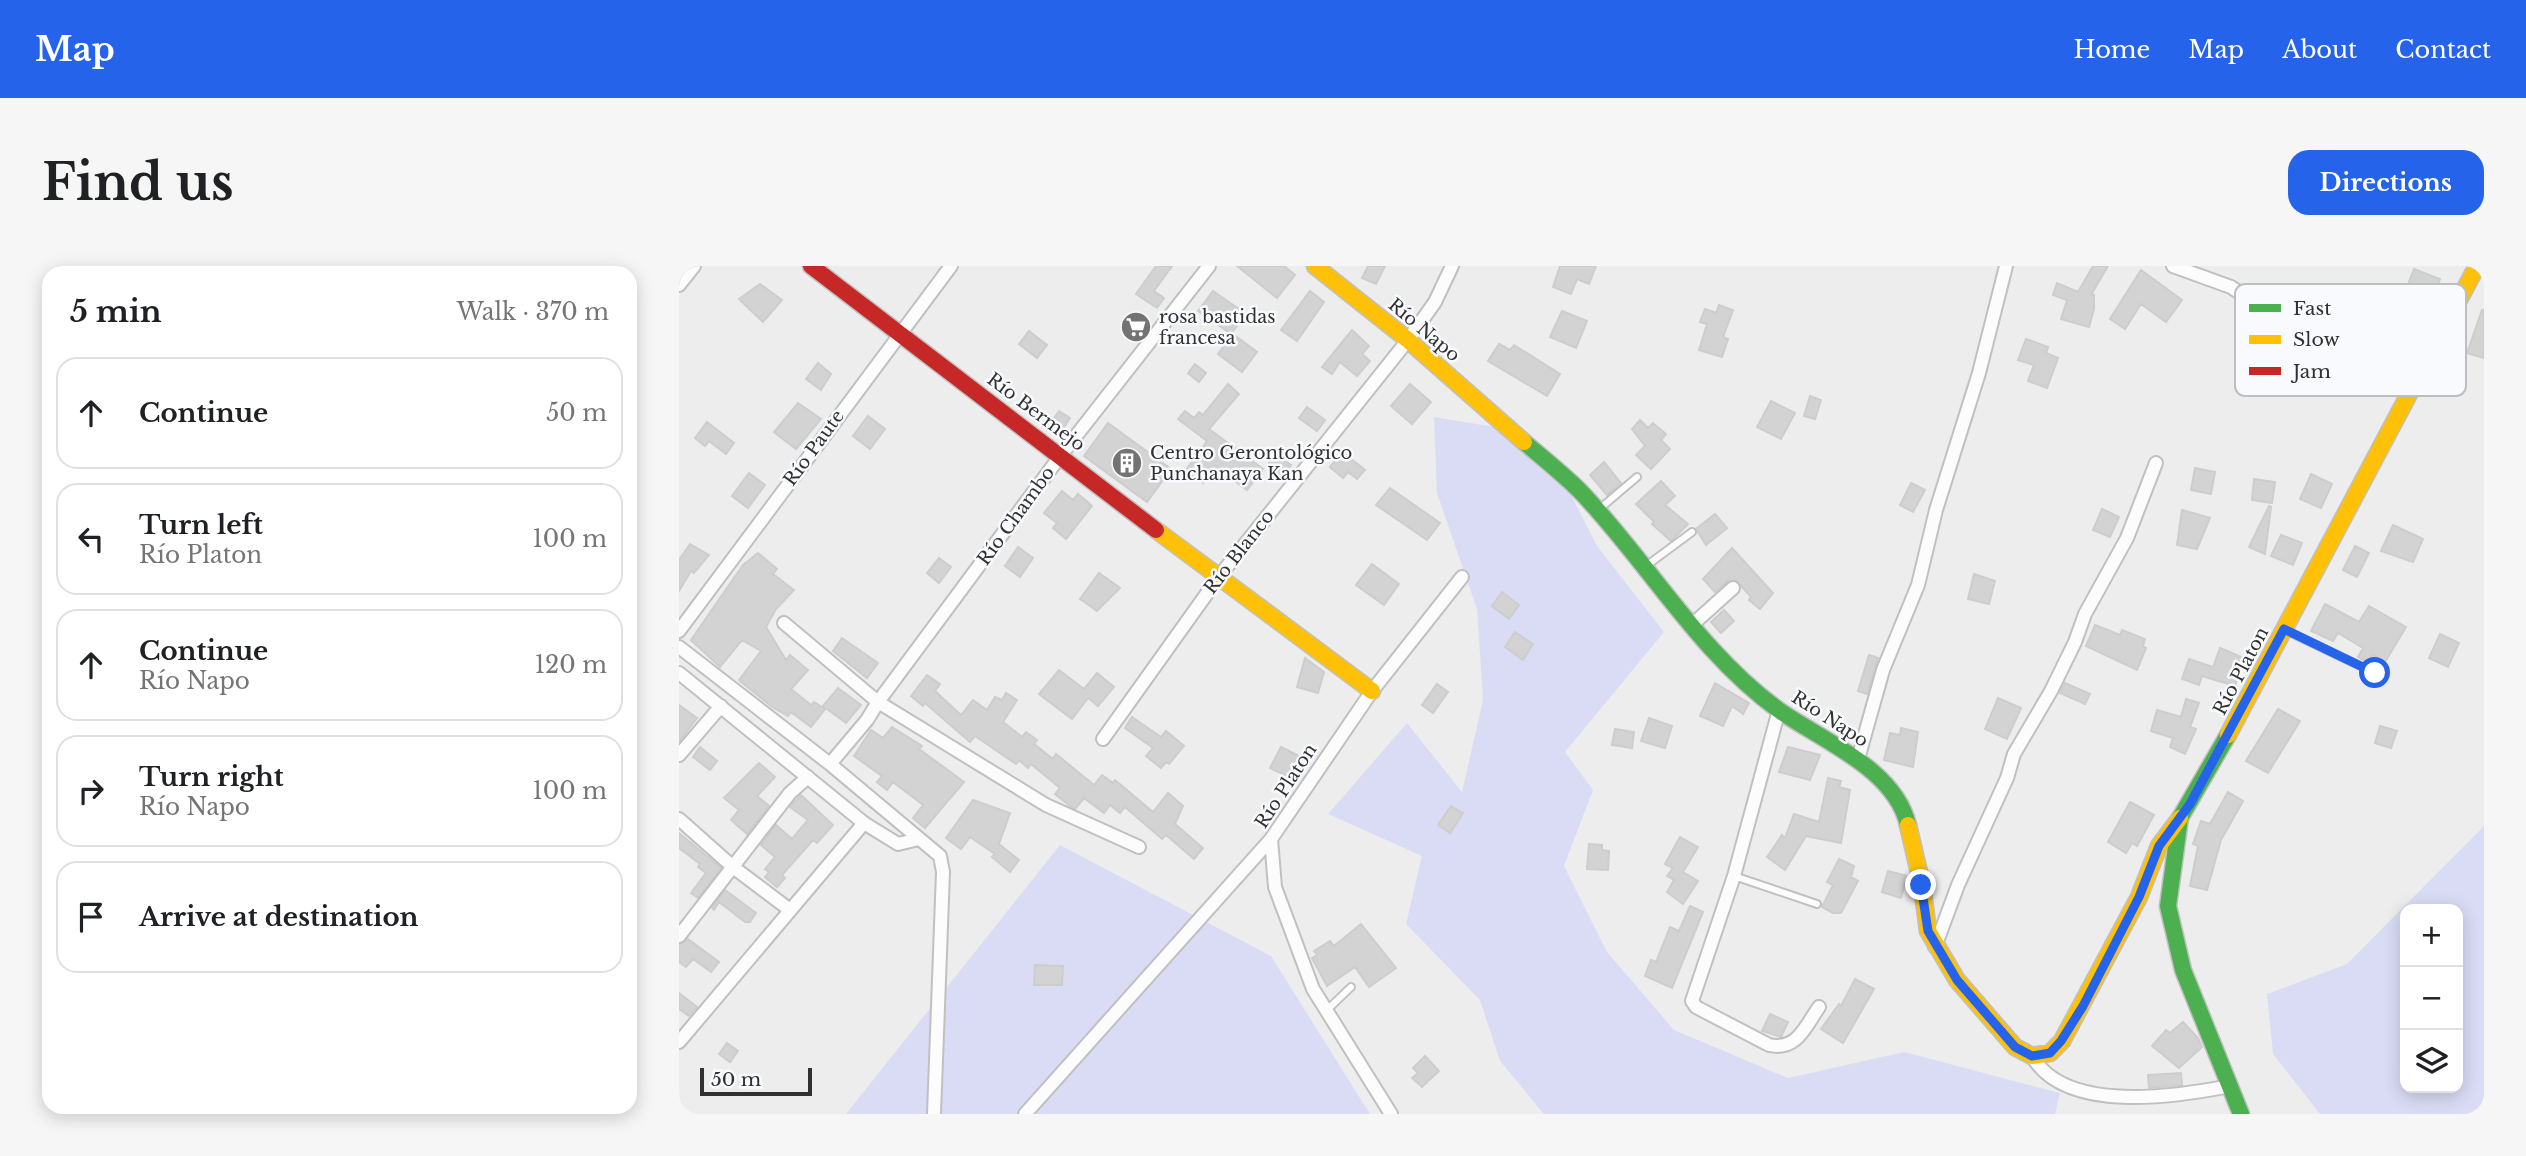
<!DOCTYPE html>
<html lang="en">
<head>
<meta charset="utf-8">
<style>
	body { margin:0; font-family:"Libre Baskerville",serif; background:#f6f6f6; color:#202124 }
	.controls { position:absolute; right:21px; bottom:21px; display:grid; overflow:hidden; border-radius:14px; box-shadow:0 4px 18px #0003 }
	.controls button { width:63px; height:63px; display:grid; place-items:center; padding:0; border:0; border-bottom:2px solid #e0e0e0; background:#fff; color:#202124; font:35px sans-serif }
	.scale { position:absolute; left:21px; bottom:18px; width:112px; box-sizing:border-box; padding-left:7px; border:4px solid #313132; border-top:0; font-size:19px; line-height:24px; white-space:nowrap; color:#313132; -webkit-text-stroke:5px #f9fafd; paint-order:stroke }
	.stop { position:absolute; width:21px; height:21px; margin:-16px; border:5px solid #2563eb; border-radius:50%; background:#fff }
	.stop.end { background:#2563eb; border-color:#fff; box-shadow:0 2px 7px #0008 }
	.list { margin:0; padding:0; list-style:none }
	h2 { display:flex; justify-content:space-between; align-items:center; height:91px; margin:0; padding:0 28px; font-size:30px }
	h2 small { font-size:23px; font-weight:400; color:#757577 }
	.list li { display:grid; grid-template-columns:46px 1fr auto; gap:21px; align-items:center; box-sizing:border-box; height:112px; margin:0 14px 14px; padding:0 14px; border:2px solid #e0e0e0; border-radius:21px }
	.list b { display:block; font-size:26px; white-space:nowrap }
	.list p { margin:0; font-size:23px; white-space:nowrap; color:#757577 }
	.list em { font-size:23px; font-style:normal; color:#757577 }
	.icon { flex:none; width:38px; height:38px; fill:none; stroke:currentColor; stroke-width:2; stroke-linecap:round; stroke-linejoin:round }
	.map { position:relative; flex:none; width:1805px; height:848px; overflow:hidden; border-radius:21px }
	header { display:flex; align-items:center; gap:42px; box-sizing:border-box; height:98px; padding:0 35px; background:#2563eb; color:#fff }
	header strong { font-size:33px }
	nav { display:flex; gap:38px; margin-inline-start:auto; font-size:24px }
	.intro { display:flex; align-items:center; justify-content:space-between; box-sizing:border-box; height:168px; padding:0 42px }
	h1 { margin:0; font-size:49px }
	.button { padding:18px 32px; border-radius:21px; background:#2563eb; color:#fff; font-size:24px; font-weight:700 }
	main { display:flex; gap:42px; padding:0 42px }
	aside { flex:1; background:#fff; border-radius:21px; box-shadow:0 4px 18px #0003 }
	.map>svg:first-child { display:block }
	.green { fill:#dadcf6; fill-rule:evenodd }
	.building { fill:#d4d3d3; stroke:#cecdcd; stroke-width:2 }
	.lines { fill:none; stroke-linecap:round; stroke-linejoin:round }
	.lane-casing { stroke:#c0c0c1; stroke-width:10 }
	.street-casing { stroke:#c0c0c1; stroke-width:16 }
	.fast-casing { stroke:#c0c0c1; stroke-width:19 }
	.slow-casing { stroke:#c0c0c1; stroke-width:19 }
	.jam-casing { stroke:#c0c0c1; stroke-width:19 }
	.lane { stroke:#fcfcfc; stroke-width:6 }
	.street { stroke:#fcfcfc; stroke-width:12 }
	.fast { stroke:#4caf50; stroke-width:16 }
	.slow { stroke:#ffc107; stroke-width:16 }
	.jam { stroke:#c62828; stroke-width:16 }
	.route { stroke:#2563eb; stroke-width:9 }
	.labels { text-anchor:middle; stroke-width:5; stroke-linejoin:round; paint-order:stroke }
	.poi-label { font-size:18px; fill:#313132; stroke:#f9fafd; text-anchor:start }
	.street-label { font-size:18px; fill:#313132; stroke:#f9fafd }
	.key { fill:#f9fafd; stroke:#bdbec0; stroke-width:2 }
	.key-label { font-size:19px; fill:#313132 }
</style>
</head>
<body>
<header>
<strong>Map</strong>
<nav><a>Home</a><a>Map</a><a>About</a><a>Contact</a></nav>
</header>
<div class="intro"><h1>Find us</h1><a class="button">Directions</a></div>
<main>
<aside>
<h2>5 min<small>Walk · 370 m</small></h2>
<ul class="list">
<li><svg class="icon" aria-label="ahead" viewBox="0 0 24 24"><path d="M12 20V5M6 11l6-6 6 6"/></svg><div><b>Continue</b></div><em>50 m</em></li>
<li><svg class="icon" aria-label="left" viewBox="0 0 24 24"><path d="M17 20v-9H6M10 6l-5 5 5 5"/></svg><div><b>Turn left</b><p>Río Platon</p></div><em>100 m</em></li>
<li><svg class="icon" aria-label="ahead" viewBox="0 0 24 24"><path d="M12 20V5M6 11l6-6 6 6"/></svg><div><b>Continue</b><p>Río Napo</p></div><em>120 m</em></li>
<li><svg class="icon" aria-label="right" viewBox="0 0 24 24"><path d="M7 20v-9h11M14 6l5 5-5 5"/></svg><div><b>Turn right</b><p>Río Napo</p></div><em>100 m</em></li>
<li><svg class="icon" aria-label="arrive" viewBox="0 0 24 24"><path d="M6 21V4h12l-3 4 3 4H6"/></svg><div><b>Arrive at destination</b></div></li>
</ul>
</aside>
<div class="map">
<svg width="1805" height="848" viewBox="0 0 1805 848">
	<rect width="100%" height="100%" fill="#ededee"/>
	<path class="green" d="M755,151L846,166L890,225L918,280L985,366L886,486L914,524L885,600L928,686L995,764L1109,812L1225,786L1381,827L1376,848H865L821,795L801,734L727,658L743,590L649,548L728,457L783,526L804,434L798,343L758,227Z
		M1805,560V848H1641L1594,788L1588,728L1668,698ZM1726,643H1779V822H1726Z
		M381,579L592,690L691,848H167Z"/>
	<path class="building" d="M477,0H493L475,25L485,32L478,42L457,28Z
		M558,0H605L616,9L598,32Z
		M689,0H706L697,18L683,12Z
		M881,0H917L910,18L898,13L892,28L874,21Z
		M1414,0H1429L1412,29H1415V43L1410,61L1382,53L1388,34L1374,29L1378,17L1399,26Z
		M1735,3L1761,13L1748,48L1722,37Z
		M1462,4L1503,34L1487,56L1462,38L1446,63L1431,53Z
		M81,18L103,34L84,56L60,33Z
		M534,25L567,48L552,68L519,45Z
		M631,25L645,36L618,75L602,64Z
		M1040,39L1054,44L1044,71L1049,73L1043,91L1020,84L1028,58L1021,56L1026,43L1037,47Z
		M1803,44H1805V92L1788,87Z
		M883,45L908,55L897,82L871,71Z
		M673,64L690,80L683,88L691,95L678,110L661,96L653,108L643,101Z
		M350,65L368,79L358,92L340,78Z
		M554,68L578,86L563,106L539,88Z
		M1347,73L1369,81L1367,87L1379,92L1368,122L1349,115L1355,99L1339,94Z
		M820,78L831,84L835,79L881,108L868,130L809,95Z
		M139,97L152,108L142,124L127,113Z
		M516,98L527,107L520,116L509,107Z
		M549,118L560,128L530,163L584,203L568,224L536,200L524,217L507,204L528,175L499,153L506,145L515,152L520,146L524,149Z
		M731,118L752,136L733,158L712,140Z
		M1131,130L1142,134L1136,153L1125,150Z
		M1092,135L1116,147L1102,173L1078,161Z
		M119,137L142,153L117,183L95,166Z
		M628,141L646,154L638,165L620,152Z
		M380,145L391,152L379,170L368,162Z
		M189,150L206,163L191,183L174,170Z
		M961,154L969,162L974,157L987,168L982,174L991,183L972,203L957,189L966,180L953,163Z
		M28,156L55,177L47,188L30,175L26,180L16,172Z
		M429,157L492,203L468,236L405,190Z
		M663,186L686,204L678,213L669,206L664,212L651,201Z
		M596,188L612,199L604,211L588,200Z
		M925,196L942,217L928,229L911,209Z
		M1516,202L1536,206L1532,228L1512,224Z
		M70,207L86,219L69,242L53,230Z
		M1632,208L1653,218L1642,242L1621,233Z
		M1575,213L1596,216L1593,237L1573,234Z
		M982,215L996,230L986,239L1009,258L992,275L973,258L975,256L957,238Z
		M1232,217L1246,224L1234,246L1221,239Z
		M711,222L761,257L748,274L697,239Z
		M383,225L394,234L399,228L413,240L387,273L374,262L378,257L365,247Z
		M1590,240L1592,241L1586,288L1570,281Z
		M1423,243L1440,251L1431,271L1414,264Z
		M1503,244L1531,252L1518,283L1498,279Z
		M1036,248L1048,262L1027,279L1017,263Z
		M1714,259L1744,273L1734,296L1702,285Z
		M1602,269L1623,277L1614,299L1592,290Z
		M11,278L30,289L15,307L12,305L0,325V294Z
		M1676,280L1690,287L1678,311L1664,304Z
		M339,281L354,292L341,311L326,300Z
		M1053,282L1094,327L1081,343L1070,334L1072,331L1057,314L1049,315L1036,326L1024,313Z
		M79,287L98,303L94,308L115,324L97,343L87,361L107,394L111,389L129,404L112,423L132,439L135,436L146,443L132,461L112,446L109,450L93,441L60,414L82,385L63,374L41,401L12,374L64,299Z
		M260,292L272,301L260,317L248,307Z
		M693,298L720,318L705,339L677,319Z
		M420,307L441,322L418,345L401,333Z
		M1295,308L1316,315L1310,338L1289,333Z
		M823,326L840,339L830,353L813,340Z
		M1646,338L1680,356L1690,340L1727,361L1706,396L1694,389L1689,397L1679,391L1684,382L1659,367L1654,375L1632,365Z
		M1045,344L1055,355L1042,367L1032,356Z
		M1416,359L1441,369L1443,364L1466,373L1464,380L1467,382L1458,404L1407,380Z
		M836,366L854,378L844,394L826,381Z
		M1761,368L1780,377L1769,401L1750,392Z
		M163,372L199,397L188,412L154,385Z
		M1541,382L1565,392L1556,420L1523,410L1520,419L1503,413L1510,393L1534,401Z
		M1190,389L1199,392L1188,428L1179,425Z
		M626,392L645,406L639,427L618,421Z
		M380,404L405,423L418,407L435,421L419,440L409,432L393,453L360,428Z
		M248,409L261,418L256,425L282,449L294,434L308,444L316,431L323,434L327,427L338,434L324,456L343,471L347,466L358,474L355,478L374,493L377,488L415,519L423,509L434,517L436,514L474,546L489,527L504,540L496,558L524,582L515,593L487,569L483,573L446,541L441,547L431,539L425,547L405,532L396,543L392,541L376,528L381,522L352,498L349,502L340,494L337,498L296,470L291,476L246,437L244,440L232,430Z
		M1036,417L1070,437L1064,448L1053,440L1044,460L1021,450Z
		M1386,417L1411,428L1406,438L1381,427Z
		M758,418L769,426L754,447L743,439Z
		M159,422L182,439L167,457L144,440Z
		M1319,432L1342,442L1328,473L1306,463Z
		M1507,433L1520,437L1511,461L1517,463L1506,488L1491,481L1494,472L1472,465L1478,444L1502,451Z
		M0,439L18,452L0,476Z
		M1599,443L1621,455L1589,507L1567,495Z
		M453,451L482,471L487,465L505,480L490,498L487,496L482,502L467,490L474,482L446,462Z
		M970,452L993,460L986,482L962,475Z
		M1701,460L1718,465L1712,482L1696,477Z
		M213,461L243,480L240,483L285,516L246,562L234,552L244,539L214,516L208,524L198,516L203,510L175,490L192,464L204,472Z
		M1222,462L1239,466L1234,501L1205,494L1211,467L1221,469Z
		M936,463L955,466L953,482L933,479Z
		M21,481L38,495L31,504L14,491Z
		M602,481L620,490L609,511L591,502Z
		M1109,481L1141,489L1131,514L1100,506Z
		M80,497L96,511L78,530L90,540L68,568L52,554L60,544L45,532Z
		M1149,512L1162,515L1160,521L1171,524L1162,577L1127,570L1106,604L1088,591L1103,569L1106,572L1115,548L1140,556Z
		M1549,526L1564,535L1542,574L1528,624L1511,620L1519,580L1514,578L1522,555L1531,558Z
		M122,529L154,559L138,577L134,574L103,609L106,612L98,621L86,611L90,606L86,603L96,591L82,579L97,559L113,573L129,554L111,541Z
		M294,534L331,547L320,578L340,594L331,606L313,591L316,588L291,571L282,583L267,572Z
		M1451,536L1475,549L1458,580L1453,577L1447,587L1429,576Z
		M772,540L784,547L771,567L759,559Z
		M0,567L42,602L19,632L12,627L27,607L19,601L21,598L0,582Z
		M1001,571L1019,581L1004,606L1019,615L1004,638L988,626L995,614L988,610L994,602L986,598Z
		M910,578L923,579V584L930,585L929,604L908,603Z
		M1160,593L1175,600L1172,611L1179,615L1162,647H1154L1143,641L1154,619L1148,616Z
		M1209,605L1228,610L1222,632L1203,626Z
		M46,624L77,647L71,656H66L40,636L35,644L33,642Z
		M1011,640L1024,646L993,722L966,710L972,694L977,696L991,661L1000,665Z
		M682,658L717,702L690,721L676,701L648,720L633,692L638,689L635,685L651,675L655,680Z
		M9,673L40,696L32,706L14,693L7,701L0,696V679Z
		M356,699L384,700L383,719H355Z
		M1176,713L1195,723L1164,777L1142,763L1160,738L1162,740Z
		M0,727L18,741L10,750L0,743Z
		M1091,748L1109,756L1102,771L1083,765Z
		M1504,756L1519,772L1523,781L1500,802L1473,780L1487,764L1491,767Z
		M48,777L59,785L51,796L40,788Z
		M746,790L760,805L743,821L733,812L739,807L734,802Z
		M1502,807L1503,819L1470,822L1469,809Z"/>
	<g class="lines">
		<g class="lane-casing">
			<path id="lane" d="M918,245L958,211
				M967,300L1013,266
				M1606,364L1696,407
				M1055,610L1138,638
				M648,744L672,721"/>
		</g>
		<g class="street-casing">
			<path id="street" d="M1494,0L1552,21L1632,75L1742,106
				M0,19L15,0
				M105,357L199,436L382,189L530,0
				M1014,358L1054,322
				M0,365L272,0
				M0,381L151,498L261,590L264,606L255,848
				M0,407L185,557L0,776
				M1100,444L1055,610L1013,735L1017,741L1090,779C1118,785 1126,761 1140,741
				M424,473L539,312L729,74L756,36L773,0
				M0,489L42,440
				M1179,493L1204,404L1239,319L1257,244L1300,107L1327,0
				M151,498L188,454L199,436L367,539L460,581
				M0,553L54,601L111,644
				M185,557L219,578L240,573
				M0,670L111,527L129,511
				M1256,681L1279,619L1328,512L1335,488L1372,425L1396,376L1406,348L1448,272L1477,197
				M1353,790C1386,848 1495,831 1551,820
				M346,848L592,573
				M712,848L634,723L596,621L592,573L693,425L783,311"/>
		</g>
		<g class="fast-casing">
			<path id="fast" d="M845,176C864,192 884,208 901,225C969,296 1020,387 1101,445C1144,475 1216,503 1229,559
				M1549,469L1501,552L1489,640L1504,704L1562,848"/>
		</g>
		<g class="slow-casing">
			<path id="slow" d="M636,0L729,74L845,176
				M477,264L693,425
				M1549,469L1798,0
				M1229,559L1243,619L1249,665L1278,714L1336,781L1353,790L1371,787L1383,775L1460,631L1480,580L1501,552"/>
		</g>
		<g class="jam-casing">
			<path id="jam" d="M132,0L477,264"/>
		</g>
		<use href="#lane" class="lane"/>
		<use href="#street" class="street"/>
		<use href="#fast" class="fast"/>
		<use href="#slow" class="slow"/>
		<use href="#jam" class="jam"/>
	</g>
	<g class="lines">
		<path class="route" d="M1242,619L1249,665L1278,714L1336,781L1353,790L1371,787L1382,775L1404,740L1460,631L1480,580L1511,538L1605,363L1696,407"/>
	</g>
	<defs>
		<g id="supermarket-disc" transform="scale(1.575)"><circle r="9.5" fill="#737374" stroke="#f9fafd"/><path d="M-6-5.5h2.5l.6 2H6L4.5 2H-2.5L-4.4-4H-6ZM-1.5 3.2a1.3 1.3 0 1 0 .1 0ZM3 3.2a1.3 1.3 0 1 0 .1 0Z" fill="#fff"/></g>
		<g id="building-disc" transform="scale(1.575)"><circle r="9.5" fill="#737374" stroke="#f9fafd"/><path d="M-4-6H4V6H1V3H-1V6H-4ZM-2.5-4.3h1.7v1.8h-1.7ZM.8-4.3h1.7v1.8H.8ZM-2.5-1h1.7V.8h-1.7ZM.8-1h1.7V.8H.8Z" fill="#fff"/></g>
	</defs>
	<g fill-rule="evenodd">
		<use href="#supermarket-disc" x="457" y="61"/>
		<use href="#building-disc" x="448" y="197"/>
	</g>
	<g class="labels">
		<g class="poi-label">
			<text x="480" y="57">rosa bastidas<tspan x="480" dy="21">francesa</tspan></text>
			<text x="471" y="193">Centro Gerontológico<tspan x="471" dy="21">Punchanaya Kan</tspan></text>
		</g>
		<g class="street-label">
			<text transform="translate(745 64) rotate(40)" y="6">Río Napo</text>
			<text transform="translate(357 146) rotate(37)" y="6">Río Bermejo</text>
			<text transform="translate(135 182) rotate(-54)" y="6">Río Paute</text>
			<text transform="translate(337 250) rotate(-54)" y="6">Río Chambo</text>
			<text transform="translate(560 286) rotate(-52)" y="6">Río Blanco</text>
			<text transform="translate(1562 405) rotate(-62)" y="6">Río Platon</text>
			<text transform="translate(1151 453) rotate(33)" y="6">Río Napo</text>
			<text transform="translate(607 520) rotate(-57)" y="6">Río Platon</text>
		</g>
	</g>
	<rect x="1556" y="18" width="231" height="112" rx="10" class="key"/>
	<rect x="1570" y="38" width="32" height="8" fill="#4caf50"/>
	<rect x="1570" y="69" width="32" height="9" fill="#ffc107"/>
	<rect x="1570" y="101" width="32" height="8" fill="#c62828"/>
	<g class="key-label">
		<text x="1614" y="49">Fast</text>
		<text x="1614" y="80">Slow</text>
		<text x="1614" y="112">Jam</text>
	</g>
</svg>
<div class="controls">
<button>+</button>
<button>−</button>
<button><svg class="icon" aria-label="layers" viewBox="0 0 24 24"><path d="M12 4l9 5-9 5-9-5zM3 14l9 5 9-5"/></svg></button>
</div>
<div class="scale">50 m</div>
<div class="stop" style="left:1696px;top:407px"></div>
<div class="stop end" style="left:1242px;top:619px"></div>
</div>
</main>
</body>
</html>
